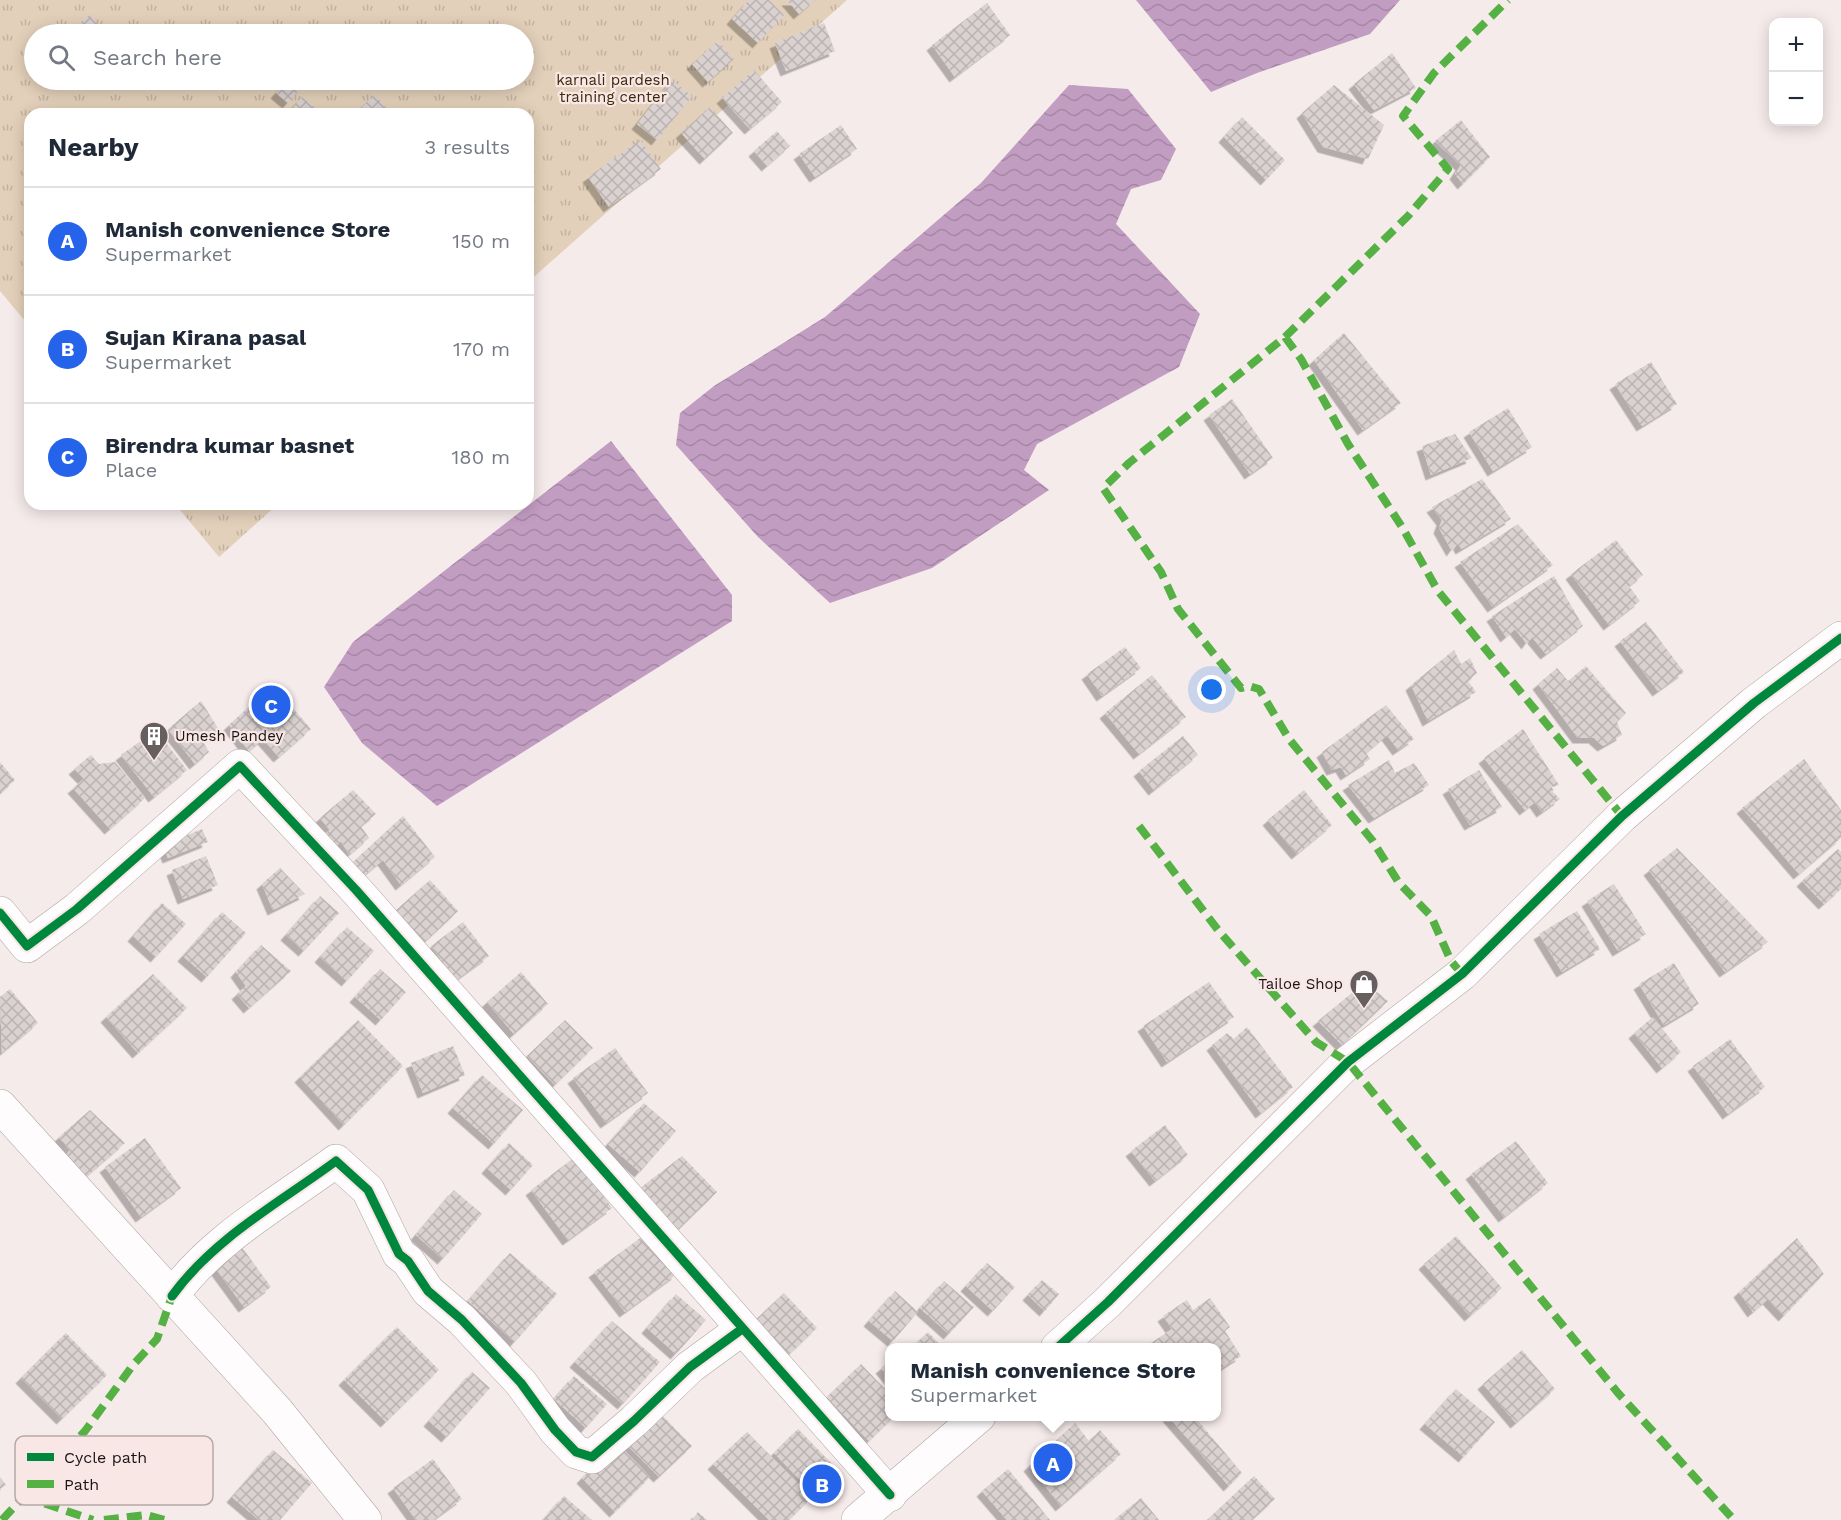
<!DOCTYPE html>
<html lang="en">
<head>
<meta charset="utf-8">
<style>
	body { margin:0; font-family:"Work Sans",sans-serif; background:#f2f2f3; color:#1f2937 }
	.controls { position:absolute; right:18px; top:18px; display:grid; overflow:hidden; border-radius:12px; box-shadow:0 3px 15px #0003 }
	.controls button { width:54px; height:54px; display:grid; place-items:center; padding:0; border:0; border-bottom:2px solid #e0e1e3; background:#fff; color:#1f2937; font:30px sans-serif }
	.you { position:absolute; left:1212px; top:690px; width:21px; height:21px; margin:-15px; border:4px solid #fff; border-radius:50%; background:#1a73e8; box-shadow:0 0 0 9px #1a73e833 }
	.badge { display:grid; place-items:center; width:39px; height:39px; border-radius:50%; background:#2563eb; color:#fff; font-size:20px; font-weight:700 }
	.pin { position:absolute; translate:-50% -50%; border:3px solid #fff; box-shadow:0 2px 6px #0006 }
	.popup { position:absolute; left:885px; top:1343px; width:336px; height:78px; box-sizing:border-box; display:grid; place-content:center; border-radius:12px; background:#fff; filter:drop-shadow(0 2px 4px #0005); font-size:20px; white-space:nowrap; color:#747a83 }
	.popup b { font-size:22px; color:#1f2937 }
	.popup::after { content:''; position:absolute; left:50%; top:100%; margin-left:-12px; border:12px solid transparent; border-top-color:#fff }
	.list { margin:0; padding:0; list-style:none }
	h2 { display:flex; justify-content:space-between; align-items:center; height:78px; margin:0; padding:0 24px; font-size:26px }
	h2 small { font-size:20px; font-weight:400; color:#747a83 }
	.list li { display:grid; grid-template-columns:39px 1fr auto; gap:18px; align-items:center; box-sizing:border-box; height:108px; padding:0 24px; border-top:2px solid #e0e1e3 }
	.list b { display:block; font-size:22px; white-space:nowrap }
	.list p { margin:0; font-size:20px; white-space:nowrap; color:#747a83 }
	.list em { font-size:20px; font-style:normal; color:#747a83 }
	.icon { flex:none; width:33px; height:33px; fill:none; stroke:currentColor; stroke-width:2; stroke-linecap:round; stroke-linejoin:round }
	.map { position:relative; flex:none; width:1841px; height:1520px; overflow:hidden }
	.search { position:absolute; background:#fff; box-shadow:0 3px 15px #0003; left:24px; top:24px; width:510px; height:66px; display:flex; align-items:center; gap:15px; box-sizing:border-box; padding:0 21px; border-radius:33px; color:#747a83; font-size:22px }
	.panel { position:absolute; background:#fff; box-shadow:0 3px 15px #0003; left:24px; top:108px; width:510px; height:402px; border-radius:18px }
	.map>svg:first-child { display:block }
	.park { fill:url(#park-tufts); fill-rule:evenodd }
	.water { fill:url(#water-waves) }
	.building { fill:url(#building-cross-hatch); filter:url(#shadow) }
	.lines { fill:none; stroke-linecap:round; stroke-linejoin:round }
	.minor-casing { stroke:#aea6a6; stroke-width:34 }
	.minor { stroke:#fefcfc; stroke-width:33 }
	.quiet { stroke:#55b144; stroke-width:8; stroke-dasharray:15 8; stroke-linecap:butt }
	.cycleway-casing { stroke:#f9e7e6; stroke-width:13 }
	.cycleway { stroke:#00873e; stroke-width:9 }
	.labels { text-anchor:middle; stroke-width:4.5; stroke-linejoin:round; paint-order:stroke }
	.park-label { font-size:15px; fill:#3b2a0c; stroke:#f9e7e6 }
	.poi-label { font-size:15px; fill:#1a1414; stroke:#f9e7e6; text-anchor:start }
	.key { fill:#f9e7e6; stroke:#b6a8a7; stroke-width:1.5 }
	.key-label { font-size:16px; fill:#1a1414 }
</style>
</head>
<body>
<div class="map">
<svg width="1841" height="1520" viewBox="0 0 1841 1520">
	<defs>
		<pattern id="park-tufts" width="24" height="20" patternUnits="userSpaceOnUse" patternTransform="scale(1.5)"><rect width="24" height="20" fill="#e3d0ba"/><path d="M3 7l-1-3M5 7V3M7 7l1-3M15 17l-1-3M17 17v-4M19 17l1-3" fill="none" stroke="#c2b29f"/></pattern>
		<pattern id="water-waves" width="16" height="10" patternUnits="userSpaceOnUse" patternTransform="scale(1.5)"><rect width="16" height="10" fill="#c29dc2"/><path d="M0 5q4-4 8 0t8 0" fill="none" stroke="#a686a6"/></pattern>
		<pattern id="building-cross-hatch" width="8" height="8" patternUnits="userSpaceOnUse" patternTransform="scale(1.5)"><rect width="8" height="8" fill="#dad2d0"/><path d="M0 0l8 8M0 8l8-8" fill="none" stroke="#bab3b2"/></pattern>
		<filter id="shadow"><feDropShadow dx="-5.5" dy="5.5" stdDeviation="0" flood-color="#0004"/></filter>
	</defs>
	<rect width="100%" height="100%" fill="#f5ebea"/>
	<path class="park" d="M0,0H847L528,282V114H30V327L0,291ZM34,34H524V80H34Z
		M175,504H278L219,557Z"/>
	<path class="water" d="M1136,0H1400L1370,34L1257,73L1211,92Z
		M1069,85L1128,89L1176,149L1161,180L1131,189L1116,224L1200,314L1179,367L1037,444L1024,470L1049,490L932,568L830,603L758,537L676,445L680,413L714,386L825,317L981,183Z
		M611,441L732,595V621L437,806L362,743L324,687L353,642Z"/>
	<path class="building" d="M749,0H769L784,15L758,43L732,19Z
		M787,0H815L799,14Z
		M987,3L1010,35L955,77L932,45Z
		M89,15L110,34H68Z
		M328,23L338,34H314Z
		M824,23L835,51L786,71L775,43Z
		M718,41L734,59L708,82L692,64Z
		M1392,53L1416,88L1374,110L1354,84Z
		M754,70L782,102L750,129L722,98Z
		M288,80H308L288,103L276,93Z
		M672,80L692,96L657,140L637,124Z
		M1334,85L1384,125L1368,159L1323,147L1302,113Z
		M375,95L392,114H353Z
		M302,97L321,112L319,114H288Z
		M710,107L733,133L705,159L681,133Z
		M1242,117L1285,160L1266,180L1224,137Z
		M1461,120L1490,157L1463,184L1455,174L1461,165L1435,141Z
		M841,125L857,149L815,177L799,154Z
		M777,131L790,146L767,166L754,151Z
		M640,140L661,169L609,207L588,177Z
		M1344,333L1401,403L1363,430L1314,360Z
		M1651,362L1677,404L1642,426L1615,384Z
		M1232,399L1273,458L1250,474L1209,415Z
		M1508,408L1532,447L1493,471L1469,432Z
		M1455,434L1472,458L1431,475L1422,446Z
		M1482,479L1511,519L1461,549L1458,543L1452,551L1439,528L1442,520L1432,507Z
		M1518,524L1553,565L1493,607L1460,562Z
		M1616,540L1643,575L1629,586L1640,601L1609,625L1571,574Z
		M1554,576L1583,626L1546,654L1532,637L1527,644L1515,629L1506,637L1492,616Z
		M1646,622L1684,672L1658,691L1620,641Z
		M1125,647L1141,668L1102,696L1087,674Z
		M1454,650L1461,664L1470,658L1477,673L1468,681L1476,692L1428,721L1411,685Z
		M1586,666L1626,713L1617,722L1622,735L1603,746L1594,738H1578L1538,684L1557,668L1568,681Z
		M1152,675L1186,717L1139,754L1105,713Z
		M273,685L311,729L279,757L263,739L249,751L229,725Z
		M201,701L221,733L202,740L209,752L195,764L168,729Z
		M1386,705L1414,739L1398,750L1387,735L1366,753L1370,759L1346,775L1341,767L1332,770L1322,752Z
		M1523,729L1559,785L1549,788L1560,799L1542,812L1535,802L1525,810L1484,758Z
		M156,730L187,770L154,797L121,755Z
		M1183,736L1198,755L1154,790L1139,771Z
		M91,755L99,764L115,762L145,798L110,829L73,788L84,779L74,769Z
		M1804,759L1841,810V838L1799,874L1742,808Z
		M1389,760L1395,773L1414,763L1429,785L1374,818L1348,785Z
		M0,762L15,780L0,794Z
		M1479,770L1502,807L1470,825L1448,789Z
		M353,790L376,814L361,826L369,838L349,855L341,841L332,851L319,837L330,830L320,818Z
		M1304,790L1332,825L1297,854L1268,820Z
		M403,816L435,857L401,885L383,860L361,878L352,863Z
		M202,829L208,842L168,858L163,845Z
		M1677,848L1768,942L1725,972L1649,870Z
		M1838,849L1841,852V889L1824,904L1802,881Z
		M206,856L218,885L183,899L172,870Z
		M280,868L305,894L273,910L262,884Z
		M430,880L458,911L424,943L395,911Z
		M1614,884L1646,934L1618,951L1587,901Z
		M320,896L339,913L304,951L286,935Z
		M162,903L186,924L156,957L133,936Z
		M1577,911L1600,949L1562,972L1539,934Z
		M222,912L246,933L207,977L183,956Z
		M463,922L489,956L456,980L431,946Z
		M347,927L374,951L347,981L320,957Z
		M261,945L291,971L249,1008L237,994L246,986L236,972Z
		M1674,963L1699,1004L1664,1025L1639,984Z
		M380,969L406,992L381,1020L355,997Z
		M521,972L548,1004L514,1034L487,1002Z
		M153,974L187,1008L138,1053L106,1017Z
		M1209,982L1234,1017L1167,1062L1143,1026Z
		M1365,982L1388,1001L1342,1045L1318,1021Z
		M10,989L38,1023L2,1053L0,997Z
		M1653,1017L1681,1052L1662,1068L1634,1033Z
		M358,1020L403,1066L344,1125L300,1077Z
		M565,1020L593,1048L555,1085L527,1056Z
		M1247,1027L1293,1087L1261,1113L1212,1045L1227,1033L1234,1039Z
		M1730,1039L1765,1087L1728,1114L1693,1066Z
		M453,1046L465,1075L423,1093L411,1063Z
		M615,1048L648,1093L606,1123L573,1078Z
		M482,1075L523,1110L494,1144L453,1108Z
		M644,1103L676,1131L640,1172L608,1144Z
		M90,1110L125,1143L82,1180L63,1159L70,1150L59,1137Z
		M1165,1125L1188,1155L1155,1181L1131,1151Z
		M145,1138L181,1188L141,1217L105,1167Z
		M1516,1141L1548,1183L1504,1217L1471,1174Z
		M509,1143L533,1165L511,1190L487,1168Z
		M682,1156L717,1192L676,1232L635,1192Z
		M575,1157L612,1208L568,1240L531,1190Z
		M454,1190L482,1214L443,1259L416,1235Z
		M647,1233L677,1274L625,1312L594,1272Z
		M1456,1236L1502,1288L1470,1316L1424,1264Z
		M1797,1238L1824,1274L1784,1316L1768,1299L1753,1312L1739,1292Z
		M241,1246L271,1287L244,1307L214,1266Z
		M510,1253L557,1294L515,1342L468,1301Z
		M987,1263L1015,1287L993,1311L966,1286Z
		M1042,1280L1059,1294L1045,1311L1028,1295Z
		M944,1281L974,1307L949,1334L920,1308Z
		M895,1291L918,1312L893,1341L869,1321Z
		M784,1293L817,1328L780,1363L747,1328Z
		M676,1294L706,1320L676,1354L647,1328Z
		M1210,1298L1230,1327L1225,1331L1241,1356L1216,1372V1348H1150L1148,1345L1172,1329L1163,1316L1187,1300L1193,1310Z
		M612,1321L660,1362L623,1404L575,1362Z
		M397,1327L439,1370L386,1422L344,1380Z
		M928,1332L943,1348H911Z
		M66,1333L107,1375L62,1419L21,1378Z
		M1522,1350L1555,1389L1516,1423L1483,1384Z
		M890,1361V1379L881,1368Z
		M861,1364L890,1394V1416H895L869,1441L827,1397Z
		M472,1372L490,1388L447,1437L429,1421Z
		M574,1376L607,1404L586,1428L554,1399Z
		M1456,1389L1495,1422L1464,1457L1425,1424Z
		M659,1412L692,1446L659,1477L626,1444Z
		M1168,1416H1194L1242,1473L1229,1486Z
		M1075,1423L1089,1441L1100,1430L1121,1454L1061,1506L1029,1466Z
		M798,1429L843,1475L819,1499L774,1453Z
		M747,1432L812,1497L789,1520H769L713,1464Z
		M617,1443L650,1477L615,1512L582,1478Z
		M273,1450L312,1483L280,1520H259L232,1497Z
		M433,1459L462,1499L433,1520H416L393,1488Z
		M1008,1469L1050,1520H1007L982,1491Z
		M1254,1476L1275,1499L1252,1520H1207Z
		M0,1477L6,1485L0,1489Z
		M564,1496L592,1520H543Z
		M1141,1498L1159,1520H1114Z
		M698,1512L707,1520H692Z"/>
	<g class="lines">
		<g class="minor-casing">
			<path id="minor" d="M0,913L27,946L77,909L240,766L356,890L890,1495
				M0,1106L277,1411L365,1520
				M172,1296C214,1238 279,1203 336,1161L368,1190L399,1254L408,1261L428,1291L462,1320L521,1383L555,1430L576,1452L592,1457L634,1421L690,1367L742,1329
				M1057,1348L1108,1302L1348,1062L1462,974L1622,816L1754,703L1841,638
				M858,1520L979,1416"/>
		</g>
		<use href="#minor" class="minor"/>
		<path class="quiet" d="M1285,337L1301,359L1348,444L1402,527L1438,591L1622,816
			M1139,826L1218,930L1316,1042L1348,1062L1618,1393L1734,1520
			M1462,974L1451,961L1431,916L1399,883L1372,840L1289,739L1259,689L1249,686L1241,688L1178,609L1161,572L1103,488L1129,463L1285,337L1408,216L1448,169L1403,116L1434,73L1508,0
			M23,1496L93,1520
			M2,1520L85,1431L133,1365L157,1339L172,1296
			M104,1520L146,1515L165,1520"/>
		<g class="cycleway-casing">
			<path id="cycleway" d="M0,913L27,946L77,909L240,766L356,890L890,1495
				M172,1296C214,1238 279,1203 336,1161L368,1190L399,1254L408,1261L428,1291L462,1320L521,1383L555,1430L576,1452L592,1457L634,1421L690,1367L742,1329
				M1057,1348L1108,1302L1348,1062L1462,974L1622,816L1754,703L1841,638"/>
		</g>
		<use href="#cycleway" class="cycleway"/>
	</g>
	<defs>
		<g id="building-pin" transform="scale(1.5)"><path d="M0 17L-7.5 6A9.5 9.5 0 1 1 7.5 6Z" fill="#675f5f" stroke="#f9e7e6"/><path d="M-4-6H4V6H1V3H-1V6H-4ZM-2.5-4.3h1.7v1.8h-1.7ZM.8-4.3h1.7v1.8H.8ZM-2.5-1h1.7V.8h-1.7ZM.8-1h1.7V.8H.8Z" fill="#fff"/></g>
		<g id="shop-pin" transform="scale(1.5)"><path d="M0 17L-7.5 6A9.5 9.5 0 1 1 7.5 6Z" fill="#675f5f" stroke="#f9e7e6"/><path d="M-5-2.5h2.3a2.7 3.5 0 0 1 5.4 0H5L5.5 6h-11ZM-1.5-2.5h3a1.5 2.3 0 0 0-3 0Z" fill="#fff"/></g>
	</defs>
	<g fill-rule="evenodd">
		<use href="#building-pin" x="154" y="736"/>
		<use href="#shop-pin" x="1364" y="984"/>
	</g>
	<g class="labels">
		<g class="park-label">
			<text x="613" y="85">karnali pardesh<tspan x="613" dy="17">training center</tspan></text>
		</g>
		<g class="poi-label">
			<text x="175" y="741">Umesh Pandey</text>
			<text x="1343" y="989" text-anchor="end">Tailoe Shop</text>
		</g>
	</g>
	<rect x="15" y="1436" width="198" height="69" rx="9" class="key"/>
	<rect x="27" y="1453" width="27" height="8" fill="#00873e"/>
	<rect x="27" y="1480" width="27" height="8" fill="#55b144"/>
	<g class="key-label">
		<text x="64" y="1463">Cycle path</text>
		<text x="64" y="1490">Path</text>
	</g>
</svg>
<div class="controls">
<button>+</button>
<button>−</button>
</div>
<div class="you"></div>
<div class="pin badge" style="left:1053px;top:1463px">A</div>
<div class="popup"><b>Manish convenience Store</b>Supermarket</div>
<div class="pin badge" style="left:822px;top:1484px">B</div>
<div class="pin badge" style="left:271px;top:705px">C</div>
<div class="search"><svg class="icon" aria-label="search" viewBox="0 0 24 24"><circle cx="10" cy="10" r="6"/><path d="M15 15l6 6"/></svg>Search here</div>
<section class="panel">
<h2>Nearby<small>3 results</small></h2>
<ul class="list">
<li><span class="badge">A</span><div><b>Manish convenience Store</b><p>Supermarket</p></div><em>150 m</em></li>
<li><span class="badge">B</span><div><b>Sujan Kirana pasal</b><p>Supermarket</p></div><em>170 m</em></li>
<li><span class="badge">C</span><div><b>Birendra kumar basnet</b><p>Place</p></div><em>180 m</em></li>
</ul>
</section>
</div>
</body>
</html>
